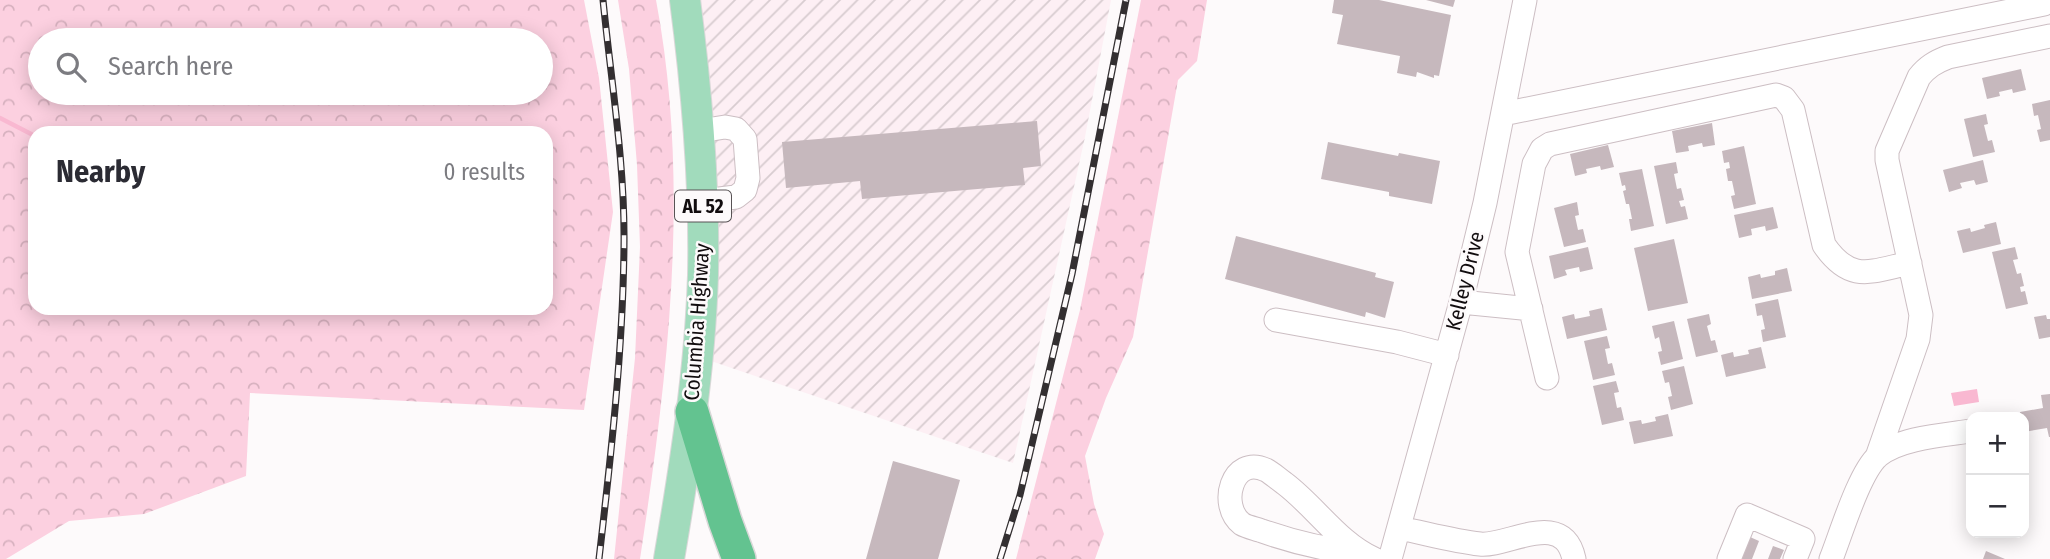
<!DOCTYPE html>
<html lang="en">
<head>
<meta charset="utf-8">
<style>
	body { margin:0; font-family:"Fira Sans Condensed",sans-serif; background:#f2f2f3; color:#2b2b33 }
	.controls { position:absolute; right:21px; bottom:21px; display:grid; overflow:hidden; border-radius:14px; box-shadow:0 4px 18px #0003 }
	.controls button { width:63px; height:63px; display:grid; place-items:center; padding:0; border:0; border-bottom:2px solid #e1e1e2; background:#fff; color:#2b2b33; font:35px sans-serif }
	.list { margin:0; padding:0; list-style:none }
	h2 { display:flex; justify-content:space-between; align-items:center; height:91px; margin:0; padding:0 28px; font-size:30px }
	h2 small { font-size:23px; font-weight:400; color:#7c7c81 }
	.icon { flex:none; width:38px; height:38px; fill:none; stroke:currentColor; stroke-width:2; stroke-linecap:round; stroke-linejoin:round }
	.map { position:relative; flex:none; width:2050px; height:559px; overflow:hidden }
	.search { position:absolute; background:#fff; box-shadow:0 4px 18px #0003; left:28px; top:28px; width:525px; height:77px; display:flex; align-items:center; gap:18px; box-sizing:border-box; padding:0 24px; border-radius:38px; color:#7c7c81; font-size:26px }
	.panel { position:absolute; background:#fff; box-shadow:0 4px 18px #0003; left:28px; top:126px; width:525px; height:189px; border-radius:21px }
	.map>svg:first-child { display:block }
	.industrial { fill:url(#industrial-furrows) }
	.forest { fill:url(#forest-crowns); fill-rule:evenodd }
	.water { fill:#f9b8d1 }
	.lines { fill:none; stroke-linecap:round; stroke-linejoin:round }
	.stream { stroke:#f9b8d1; stroke-width:4.5 }
	.building { fill:#c6b8bd }
	.minor-casing { stroke:#ccbec3; stroke-width:25 }
	.major-casing { stroke:#d9d8d8; stroke-width:32 }
	.highway-casing { stroke:#d9d8d8; stroke-width:36 }
	.minor { stroke:#fff; stroke-width:23 }
	.major { stroke:#a1dbbc; stroke-width:30 }
	.highway { stroke:#63c390; stroke-width:33 }
	.rail-casing { stroke:#332f31; stroke-width:7 }
	.rail { stroke:#fdfafb; stroke-width:4.5; stroke-dasharray:13; stroke-linecap:butt }
	.labels { text-anchor:middle; stroke-width:5; stroke-linejoin:round; paint-order:stroke }
	.shield { fill:#fdfafb; stroke:#585355; stroke-width:2 }
	.shield-label { font-size:19px; font-weight:bold; fill:#110c0e }
	.street-label { font-size:21px; fill:#110c0e; stroke:#fdfafb }
</style>
</head>
<body>
<div class="map">
<svg width="2050" height="559" viewBox="0 0 2050 559">
	<defs>
		<pattern id="industrial-furrows" width="10" height="10" patternUnits="userSpaceOnUse" patternTransform="scale(1.75)"><rect width="10" height="10" fill="#fdeff4"/><path d="M-1 1l2-2M0 10L10 0M9 11l2-2" fill="none" stroke="#d8ccd0"/></pattern>
		<pattern id="forest-crowns" width="20" height="18" patternUnits="userSpaceOnUse" patternTransform="scale(1.75)"><rect width="20" height="18" fill="#fcd0e0"/><path d="M2 6a3 3 0 1 1 6 0M12 15a3 3 0 1 1 6 0" fill="none" stroke="#d7b1bf"/></pattern>
	</defs>
	<rect width="100%" height="100%" fill="#fdfafb"/>
	<path class="industrial" d="M696,0H1111L1085,137L1013,463L711,361Z"/>
	<path class="forest" d="M0,0H584L599,78L613,212L584,410L250,393L246,476L144,514L69,521L6,559H0ZM40,40H541V93H40ZM35,133H546V308H35Z
		M618,0H656C691,185 668,374 640,559H614L635,358L640,247L637,165L629,69Z
		M1141,0H1207L1197,61L1178,80L1133,337L1106,398L1085,456L1094,504L1104,534L1095,559H1016L1080,310Z"/>
	<path class="water" d="M1977,389L1979,402L1954,406L1951,393Z"/>
	<g class="lines">
		<path class="stream" d="M0,118L35,136"/>
	</g>
	<path class="building" d="M1334,0H1379L1451,15L1439,76L1434,75V78L1417,72L1416,77L1397,73L1400,56L1337,44L1343,15L1332,13Z
		M1426,0H1455L1453,7Z
		M2021,69L2026,90L2013,93L2012,89L1999,92L2000,96L1987,99L1982,78Z
		M2050,100V140L2040,142L2037,130L2041,129L2038,115L2034,116L2032,104Z
		M1986,114L1988,124L1984,125L1988,141L1992,140L1995,152L1973,157L1964,119Z
		M1037,121L1041,166L1023,168L1025,185L862,199L860,181L786,188L782,142Z
		M1712,123L1715,145L1703,147L1702,143L1688,146L1689,151L1676,153L1672,131Z
		M1328,142L1398,156L1399,153L1440,161L1432,204L1389,196V192L1321,179Z
		M1608,145L1614,167L1601,170L1600,166L1586,169L1587,173L1575,176L1570,154Z
		M1744,146L1756,204L1734,209L1731,196L1735,195L1732,181H1728L1726,169L1730,168L1729,162L1724,163L1722,151Z
		M1983,160L1988,182L1976,185L1974,180L1960,183L1962,188L1949,192L1943,170Z
		M1676,162L1678,173L1674,174L1677,189L1681,188L1684,200L1679,201L1681,207L1685,206L1688,219L1666,224L1654,166Z
		M1642,169L1654,226L1631,231L1629,219H1632L1629,204H1626L1623,191L1626,190L1625,185L1622,186L1619,173Z
		M1577,202L1579,215L1575,216L1578,230L1583,229L1586,242L1564,247L1554,208Z
		M1773,207L1778,228L1766,231L1765,226L1751,229L1752,235L1739,238L1734,215Z
		M1996,222L2001,244L1963,253L1957,231L1970,228L1971,232L1985,228L1984,225Z
		M1236,236L1376,273L1375,277L1394,282L1385,318L1366,312L1365,317L1225,279Z
		M1674,239L1688,303L1648,311L1634,248Z
		M1588,247L1593,269L1580,272L1579,267L1565,270L1567,275L1554,279L1549,256Z
		M2015,247L2018,259L2013,260L2017,274L2021,273L2024,286L2020,287L2021,292L2025,291L2028,304L2006,309L1992,252Z
		M1787,268L1792,291L1752,299L1748,277L1760,274L1761,278L1775,275V271Z
		M1778,299L1786,337L1763,342L1761,330L1765,329L1762,315L1757,316L1755,304Z
		M1602,308L1607,330L1567,339L1562,317L1574,314L1575,319L1590,316L1589,311Z
		M1709,314L1711,324L1707,326L1711,341L1715,340L1718,352L1696,357L1687,319Z
		M2046,315L2047,319H2050V337L2039,339L2034,317Z
		M1674,321L1683,359L1661,365L1658,352L1662,351L1659,337L1655,339L1652,326Z
		M1607,336L1610,348L1605,349L1608,364L1612,363L1615,375L1593,380L1584,341Z
		M1761,347L1766,368L1726,377L1721,355L1733,352L1734,357L1749,354L1748,350Z
		M1684,366L1693,404L1671,410L1668,397L1672,396L1669,382L1665,383L1662,371Z
		M1616,381L1619,392L1614,393L1617,408L1621,407L1624,420L1602,425L1593,386Z
		M2050,394V437H2049L2047,428L2024,432V417H2021L2020,412L2043,408L2041,395Z
		M1668,414L1673,436L1634,444L1629,422L1641,420L1642,424L1656,421L1655,417Z
		M893,461L960,480L938,559H866Z
		M1750,537L1759,541L1752,559H1741Z
		M1773,546L1784,550L1780,559H1768Z
		M1986,551L2005,559H1983Z"/>
	<g class="lines">
		<g class="minor-casing">
			<path id="minor" d="M1503,114L2044,4L2048,0
				M700,131L725,127L736,129L745,139L748,178L745,190L736,197L703,201
				M1461,302L1531,309
				M1276,320L1397,342L1447,355
				M1547,378L1517,252L1534,164L1542,149L1550,144L1776,95L1784,98L1793,110L1824,245C1851,284 1871,271 1910,263
				M1877,457L1918,339L1921,315L1887,160V151L1919,77C1927,67 1935,62 1948,57L2050,36
				M1399,528C1425,533 1453,541 1480,544C1508,547 1563,508 1574,559
				M1362,554C1327,550 1296,543 1262,531C1257,529 1247,527 1242,524C1218,506 1232,454 1266,470C1272,473 1278,479 1284,483C1315,506 1338,543 1374,559
				M1390,559L1461,302L1485,203L1525,0
				M1729,559L1747,515L1803,539L1795,559
				M1831,559C1841,534 1859,473 1878,456C1899,438 1944,435 1971,431"/>
		</g>
		<g class="major-casing">
			<path id="major" d="M669,559C685,465 700,370 703,275C705,182 697,92 685,0"/>
		</g>
		<g class="highway-casing">
			<path id="highway" d="M692,412L725,521L739,559"/>
		</g>
		<use href="#minor" class="minor"/>
		<use href="#major" class="major"/>
		<use href="#highway" class="highway"/>
		<g class="rail-casing">
			<path id="rail" d="M599,559C611,455 623,350 624,245C625,163 611,81 603,0
				M1000,559L1020,495L1072,274L1126,0"/>
		</g>
		<use href="#rail" class="rail"/>
	</g>
	<g class="labels">
		<rect class="shield" x="675" y="190.5" width="56" height="31" rx="5"/>
		<g class="shield-label">
			<text x="703" y="213">AL 52</text>
		</g>
		<g class="street-label">
			<text transform="translate(1465 281) rotate(-76)" y="7">Kelley Drive</text>
			<text transform="translate(697 322) rotate(-86)" y="7">Columbia Highway</text>
		</g>
	</g>
</svg>
<div class="controls">
<button>+</button>
<button>−</button>
</div>
<div class="search"><svg class="icon" aria-label="search" viewBox="0 0 24 24"><circle cx="10" cy="10" r="6"/><path d="M15 15l6 6"/></svg>Search here</div>
<section class="panel">
<h2>Nearby<small>0 results</small></h2>
<ul class="list">
</ul>
</section>
</div>
</body>
</html>
